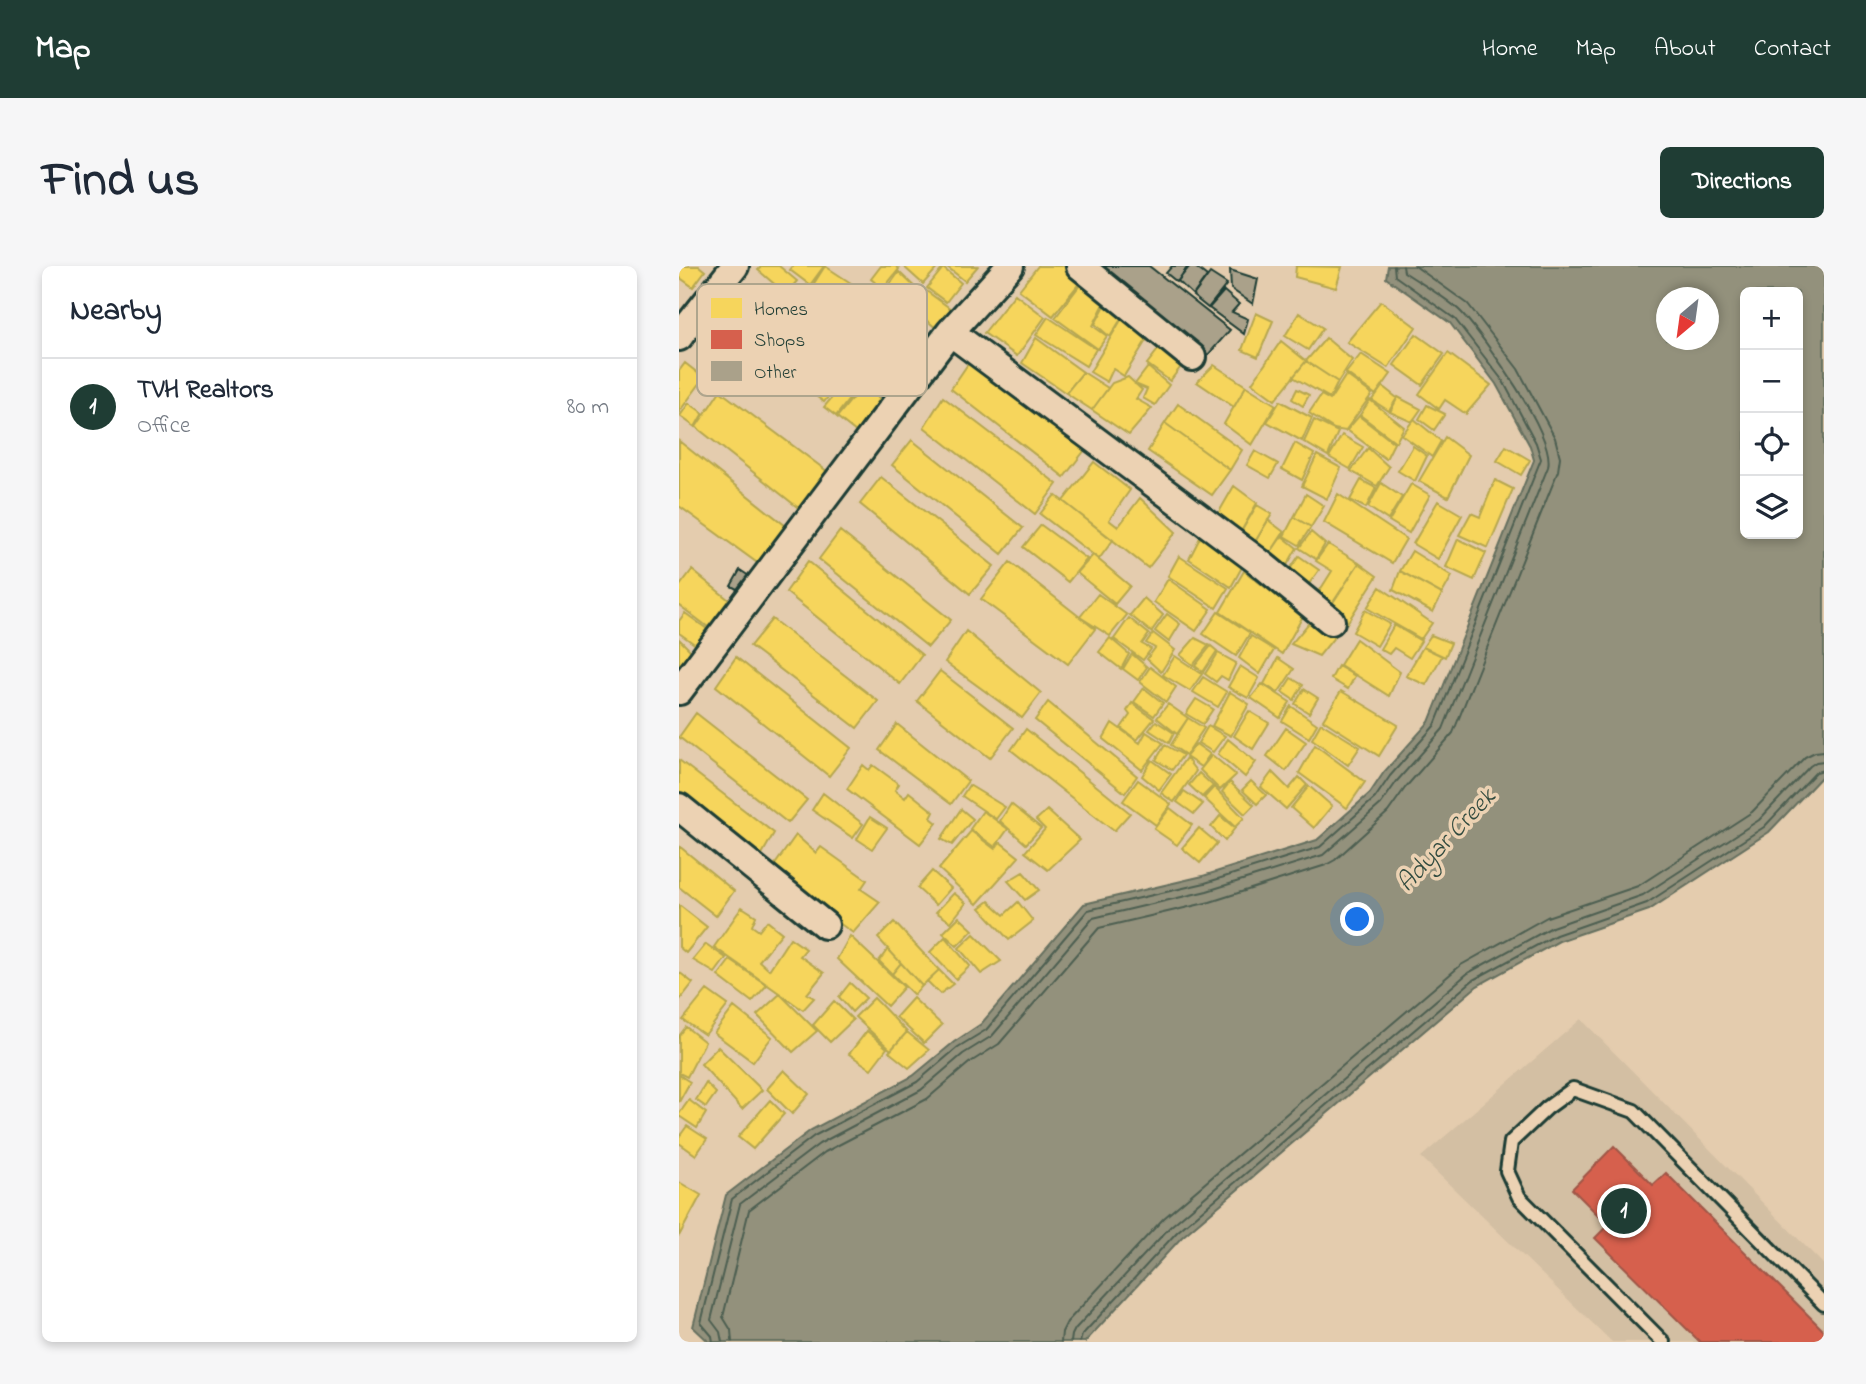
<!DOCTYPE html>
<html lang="en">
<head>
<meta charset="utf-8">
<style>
	body { margin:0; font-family:"Indie Flower",sans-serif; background:#f6f6f7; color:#1f2937 }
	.controls { position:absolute; right:21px; top:21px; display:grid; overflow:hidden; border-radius:10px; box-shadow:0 4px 10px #0003 }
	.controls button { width:63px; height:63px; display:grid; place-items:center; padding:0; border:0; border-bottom:2px solid #e0e1e3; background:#fff; color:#1f2937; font:35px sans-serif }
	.compass { position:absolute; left:977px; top:21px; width:63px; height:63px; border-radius:50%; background:#fff; box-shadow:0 4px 10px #0003; rotate:209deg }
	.you { position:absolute; left:679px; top:654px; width:24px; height:24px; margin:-18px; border:5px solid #fff; border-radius:50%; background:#1a73e8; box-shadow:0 0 0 10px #1a73e833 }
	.badge { display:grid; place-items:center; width:46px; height:46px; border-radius:50%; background:#1f3d34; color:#fff; font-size:23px; font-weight:700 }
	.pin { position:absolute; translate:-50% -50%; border:4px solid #fff; box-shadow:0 2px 7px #0006 }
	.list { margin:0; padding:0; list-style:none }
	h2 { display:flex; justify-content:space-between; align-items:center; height:91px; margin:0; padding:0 28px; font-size:30px }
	h2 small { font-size:23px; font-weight:400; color:#747a83 }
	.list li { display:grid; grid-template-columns:46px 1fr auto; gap:21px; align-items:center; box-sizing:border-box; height:98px; padding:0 28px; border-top:2px solid #e0e1e3 }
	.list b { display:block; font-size:26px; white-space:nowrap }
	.list p { margin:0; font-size:23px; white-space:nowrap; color:#747a83 }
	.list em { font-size:23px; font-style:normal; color:#747a83 }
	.icon { flex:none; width:38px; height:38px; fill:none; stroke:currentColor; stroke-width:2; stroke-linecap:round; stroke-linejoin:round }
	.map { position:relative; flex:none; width:1145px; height:1076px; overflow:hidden; border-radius:10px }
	header { display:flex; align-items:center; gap:42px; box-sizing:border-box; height:98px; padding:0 35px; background:#1f3d34; color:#fff }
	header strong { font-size:33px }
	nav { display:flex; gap:38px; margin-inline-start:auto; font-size:24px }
	.intro { display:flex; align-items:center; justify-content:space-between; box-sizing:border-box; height:168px; padding:0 42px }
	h1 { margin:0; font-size:49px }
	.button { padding:18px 32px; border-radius:10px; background:#1f3d34; color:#fff; font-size:24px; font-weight:700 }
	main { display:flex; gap:42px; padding:0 42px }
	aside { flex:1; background:#fff; border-radius:10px; box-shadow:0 4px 10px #0003 }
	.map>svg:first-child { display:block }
	.built { fill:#d3bfa3 }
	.water { fill:#93917c; stroke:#656f5f; stroke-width:2; fill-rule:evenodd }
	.homes { fill:#f6d55c; stroke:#b6a750; stroke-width:2 }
	.shops { fill:#d6604d; stroke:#9f5646; stroke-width:2 }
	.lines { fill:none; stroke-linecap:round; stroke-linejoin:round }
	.shore { stroke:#4d5f51; stroke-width:2 }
	.building { fill:#aaa18a; stroke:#1f3d34; stroke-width:2 }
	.service-casing { stroke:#1f3d34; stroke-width:18 }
	.minor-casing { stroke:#1f3d34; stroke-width:32 }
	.service { stroke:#ecd2b3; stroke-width:12 }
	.minor { stroke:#ecd2b3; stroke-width:26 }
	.labels { text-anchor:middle; stroke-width:7; stroke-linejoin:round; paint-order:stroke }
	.water-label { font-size:26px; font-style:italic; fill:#304a3f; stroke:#ecd2b3 }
	.key { fill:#ecd2b3; stroke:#aea58d; stroke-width:2 }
	.key-label { font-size:19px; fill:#1f3d34 }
</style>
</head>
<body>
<header>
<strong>Map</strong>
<nav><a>Home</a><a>Map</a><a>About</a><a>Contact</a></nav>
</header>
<div class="intro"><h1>Find us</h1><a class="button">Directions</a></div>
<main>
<aside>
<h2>Nearby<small></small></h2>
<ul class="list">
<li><span class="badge">1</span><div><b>TVH Realtors</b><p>Office</p></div><em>80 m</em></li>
</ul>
</aside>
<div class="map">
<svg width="1145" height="1076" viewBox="0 0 1145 1076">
	<rect width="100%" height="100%" fill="#e4ccae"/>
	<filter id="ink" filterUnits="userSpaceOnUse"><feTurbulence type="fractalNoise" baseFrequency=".0143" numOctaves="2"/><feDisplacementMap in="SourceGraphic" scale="14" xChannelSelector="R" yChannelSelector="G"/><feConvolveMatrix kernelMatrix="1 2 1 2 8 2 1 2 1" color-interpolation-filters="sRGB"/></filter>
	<g filter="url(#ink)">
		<path class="built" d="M902,753L1145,999V1076H933L742,891Z"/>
		<path class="water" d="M709,0H1145V508L1090,566L970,644L880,675L798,720L503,971L406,1076H30L14,1061L47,929L132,864L234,810L275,776L302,758L405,638L524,610L638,574L691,527L705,506L750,456L855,194L851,180L817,118L771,57L707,12ZM1066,26H1119V268H1066ZM987,32H1030V74H987Z"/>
		<path class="homes" d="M0,0H20L26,5L14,21L0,11Z
			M83,0H100L118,15L107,28L79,4Z
			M114,0H145L131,19L111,4Z
			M146,0L178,21L160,52L127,30Z
			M202,0H217L220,3L204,23L192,13Z
			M224,0H260L244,18Z
			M267,0H299L286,15Z
			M359,0H389L403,14L374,50L340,24Z
			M617,0L663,1L657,22L616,11Z
			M264,2L282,17L267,36L248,22Z
			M220,6L241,26L228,44L207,24Z
			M404,15L427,34L414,60L428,70L419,83L376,52Z
			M246,24L272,43L257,62L235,44Z
			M336,28L366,51L338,90L305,67Z
			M429,34L445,48L431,71L416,58Z
			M702,35L737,61L709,102L668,76Z
			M577,47L594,55L579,91L563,84Z
			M620,47L644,62L629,84L606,70Z
			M445,49L468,73L445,110L434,103L428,116L411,106Z
			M369,51L417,83L407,100L357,69Z
			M737,68L765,88L743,119L715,99Z
			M357,72L404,106L387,127L343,97Z
			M647,72L673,94L659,116L627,95Z
			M602,75L627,95L596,134L573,117Z
			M482,80L504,98L491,115L468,98Z
			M769,87L812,119L787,148L766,134L760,143L740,128Z
			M682,88L712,108L697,129L667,107Z
			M293,92L406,184L385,211L272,123Z
			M149,94L166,109L145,136L129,124Z
			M627,95L659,116L651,132L614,111Z
			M6,97L25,112L0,146V105Z
			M535,99L567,120L555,141L518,116Z
			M469,101L490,119L476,139L464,132L468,123L456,118Z
			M404,106L429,122L413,144L387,127Z
			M667,109L693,128L666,165L655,163L630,147L642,129L651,134Z
			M171,110L181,119L157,150L145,141Z
			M449,111L463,124L457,133L473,142L450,169L413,144L433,117Z
			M184,119L201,133L177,166L158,151Z
			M567,120L597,139L573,179L545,158Z
			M703,120L718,132L710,145L693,134Z
			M618,123L630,129L624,140L613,133Z
			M41,125L149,206L122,244L17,161Z
			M264,131L378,218L356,248L245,161Z
			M719,131L742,143L733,156L711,146Z
			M691,134L725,161L717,176L681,149Z
			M601,135L633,152L623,175L588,156Z
			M10,137L24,147L16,161L1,150Z
			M499,138L563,184L551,204L486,157Z
			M748,139L766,148L755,164L740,153Z
			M680,150L715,177L707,193L668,164Z
			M735,153L762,175L753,191L723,169Z
			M635,154L659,166L649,190L625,176Z
			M486,157L551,204L533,229L469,185Z
			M663,169L684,181L671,203L650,191Z
			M766,171L790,189L769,231L740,215Z
			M233,174L344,262L323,288L213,199Z
			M0,175L112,264L84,301L0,240Z
			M616,177L635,188L623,214L603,203Z
			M734,180L748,190L736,215L719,205Z
			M827,180L851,194L842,209L818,195Z
			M689,182L710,201L698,220L672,205Z
			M576,185L599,198L591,212L568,199Z
			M638,189L662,202L648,233L623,220Z
			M415,196L451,224L430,254L439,261L461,232L497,266L469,302L384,235Z
			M202,211L315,300L291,328L181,238Z
			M682,214L697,222L687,242L671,234Z
			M816,214L834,223L809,282L780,269L792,247L801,251Z
			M702,217L723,231L709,254L689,241Z
			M732,218L751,229L730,267L710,255Z
			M555,220L578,237L559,271L536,253Z
			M627,228L645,240L632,261L615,251Z
			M659,228L727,273L713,297L645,256Z
			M376,229L434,274L420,293L361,248Z
			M759,235L783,249L759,293L734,278Z
			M578,239L593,248L573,281L559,271Z
			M615,251L632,261L620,279L605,270Z
			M589,254L605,266L588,292L573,281Z
			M362,259L408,293L389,316L344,281Z
			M526,262L568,292L552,321L510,293Z
			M161,265L272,354L249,381L140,293Z
			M632,266L646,278L637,293L620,282Z
			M603,270L618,282L604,306L586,295Z
			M779,273L807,287L795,314L767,301Z
			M649,278L680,297L649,344L636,332L653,305L637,295Z
			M733,285L773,310L763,328L721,305Z
			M414,289L451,320L436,338L398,307Z
			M500,290L549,322L537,342L489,310Z
			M620,290L640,304L627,322L607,309Z
			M129,295L243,389L221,418L107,326Z
			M331,296L416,363L389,398L302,333Z
			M680,297L698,310L668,357L649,344Z
			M13,304L50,334L29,361L0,339V321Z
			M565,305L624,350L603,388L541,346Z
			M721,305L763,328L754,346L714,324Z
			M489,313L532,343L517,365L475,336Z
			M701,321L753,357L742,373L688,342Z
			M419,328L448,349L431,370L401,351Z
			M465,332L484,349L472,366L451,349Z
			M686,344L711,358L698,380L674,366Z
			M539,346L571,367L557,390L524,368Z
			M6,347L28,363L17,379L0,367V355Z
			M488,348L501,358L490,376L476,365Z
			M450,352L470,368L463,378L472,383L464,394L435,373Z
			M634,352L657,369L640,390L612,378Z
			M93,353L199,435L178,462L71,380Z
			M715,359L742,375L731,392L715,382L710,388L701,383Z
			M287,365L362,427L343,452L266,396Z
			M474,367L496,384L482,406L468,393L476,382L467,377Z
			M752,369L772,377L766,391L744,381Z
			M572,370L595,384L581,408L560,392Z
			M431,372L450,388L442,403L420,386Z
			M516,372L530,379L514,399L501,389Z
			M0,373L18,391L0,417Z
			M677,373L721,406L710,430L661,399Z
			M532,380L538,385L524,406L516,400Z
			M744,381L763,390L747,419L727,410Z
			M539,387L557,397L549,414L542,410L537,416L526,408Z
			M453,388L468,401L459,414L444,403Z
			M496,390L523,408L511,425L484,409Z
			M57,391L172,482L150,510L37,420Z
			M599,392L615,403L599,427L585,418Z
			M561,400L580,412L569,432L549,421Z
			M659,400L676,410L669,423L652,413Z
			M471,401L497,421L487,436L461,416Z
			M261,405L334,462L311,492L238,435Z
			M524,411L548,426L539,441L514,426Z
			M612,412L624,419L615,434L603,426Z
			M583,418L611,436L601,452L572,432Z
			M465,422L484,437L475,450L455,436Z
			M625,423L639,432L630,447L616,438Z
			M662,425L719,459L700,490L644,454Z
			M551,426L570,438L552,470L533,460Z
			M517,433L534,443L524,458L507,448Z
			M369,436L458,510L446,527L356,454Z
			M453,437L475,453L458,474L442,462L451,449L448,445Z
			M489,438L509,452L498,468L478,452Z
			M612,440L638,458L630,472L603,455Z
			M570,445L590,457L574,483L555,470Z
			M17,447L128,534L109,557L0,471Z
			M509,452L525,462L507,489L492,479Z
			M477,455L495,467L490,477L470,464Z
			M433,457L461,477L467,466L484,477L463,504L424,473Z
			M642,457L681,481L669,499L633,473Z
			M218,458L289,515L272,538L200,484Z
			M529,460L546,470L534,486L519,477Z
			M607,462L627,476L607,505L588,490Z
			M347,463L451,547L435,565L332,484Z
			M549,473L577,496L566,511L539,488Z
			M517,478L531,488L522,501L507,491Z
			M486,479L504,489L493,504L477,494Z
			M636,479L686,516L668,542L620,507Z
			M533,489L557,509L541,524L521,504Z
			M507,492L517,505L495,536L482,527Z
			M0,494L95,567L82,590L0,529Z
			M473,494L492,508L480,524L463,510Z
			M184,499L190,504L194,499L220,518L216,524L226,532L230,526L255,546L252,552L258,557L241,578L168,523Z
			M593,506L610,523L620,511L628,519L607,543L582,521Z
			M520,507L534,520L523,531L510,519Z
			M459,514L492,538L477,559L444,535Z
			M572,515L587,529L578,538L563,524Z
			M551,516L575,539L566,548L543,526Z
			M290,519L326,541L317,553L283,530Z
			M630,520L653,540L635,562L612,542Z
			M535,521L565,552L556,561L525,532Z
			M505,525L524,538L515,548L498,536Z
			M144,527L184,558L174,572L133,544Z
			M332,538L362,562L347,578L321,555Z
			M491,542L513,559L498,579L475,563Z
			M282,543L294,553L273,579L262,573Z
			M368,544L401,574L369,604L346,586L366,563L357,554Z
			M304,545L329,563L316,581L291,563Z
			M541,550L556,562L546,575L532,561Z
			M191,551L208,562L193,583L178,573Z
			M520,562L538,577L521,597L503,582Z
			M292,565L316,583L321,576L340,591L298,638L260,603Z
			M117,569L137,587L142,581L188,614L182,623L201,636L174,667L90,607Z
			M0,580L55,625L37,650L0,621Z
			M253,605L272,622L257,639L238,622Z
			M344,606L360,624L346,634L329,615Z
			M275,627L287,637L272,656L257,646Z
			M310,635L325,649L339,636L354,655L330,674L301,642Z
			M0,639L28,661L7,687L0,681Z
			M63,641L77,650L73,660L80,665L88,655L103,667L80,695L90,704L111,672L127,683L121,690L145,707L128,728L135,732L124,744L35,681Z
			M280,651L294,664L278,680L264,667Z
			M215,656L260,704L243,720L199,672Z
			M295,668L322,695L302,708L280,682Z
			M171,670L225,721L208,740L158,693Z
			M266,671L291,700L277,713L251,686Z
			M27,678L47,692L36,707L14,694Z
			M209,683L222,697L213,708L200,695Z
			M51,694L88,719L73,736L39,710Z
			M222,697L243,720L235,729L213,708Z
			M260,704L274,718L261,728L248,715Z
			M0,706L14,717L0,735Z
			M171,717L187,732L173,746L160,731Z
			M28,724L49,739L26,769L4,754Z
			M101,728L138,765L114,786L78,749Z
			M195,732L228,766L212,784L176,751Z
			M234,732L263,759L245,777L217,751Z
			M155,735L174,754L151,776L134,759Z
			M55,741L93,771L74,796L35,767Z
			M7,761L26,776L8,811L0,807V770Z
			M188,765L208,782L192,803L170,788Z
			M228,766L250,784L230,802L210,786Z
			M39,781L83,824L63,843L22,798Z
			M105,804L130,828L113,848L88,823Z
			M0,809L11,816L0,836Z
			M27,817L37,827L27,841L17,834Z
			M10,834L27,847L18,862L0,850V848Z
			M91,834L105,848L74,883L59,871Z
			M8,860L28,873L17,889L0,877V871Z
			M0,916L22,929L0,970Z"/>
		<path class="shops" d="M935,880L974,919L987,907L1145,1065V1076H1021L916,972L929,959L893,923Z"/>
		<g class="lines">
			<path class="shore" d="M34,1076L33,1070L22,1057L53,933L135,870L238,816L279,781L307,764L409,644L526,617L641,581L696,532L711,510L756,459L862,193L857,177L824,115L776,53L716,10L715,0
				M43,1076L41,1066L32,1054L61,938L140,878L242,824L284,788L313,770L414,652L528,625L644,589L702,538L718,515L764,463L869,201C877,170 805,71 783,47C770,33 741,17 725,6L724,0
				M53,1076L52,1064L44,1051L70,944L146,886L248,833L290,797L320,778L420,662L531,636L647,599L656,594L709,546L726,522L774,467L879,205L881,191L876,172L839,103L789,38L736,0
				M382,1076L383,1066L388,1056L485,952L782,699L868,651L959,620L1073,546L1126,491L1136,486L1145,485
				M392,1076L393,1069L396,1063L492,960L789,707L873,661L964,629L1080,554L1131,500L1137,496L1145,495
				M401,1076L403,1069L498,966L794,714L877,669L968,637L1085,561L1137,506L1145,504"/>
		</g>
		<path class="building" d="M417,0H470L551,64L529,89Z
			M493,0H509L498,16L487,7Z
			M511,0H515L528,10L514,29L499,15Z
			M551,4L579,13L574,38L552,23Z
			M531,7L548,18L529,42L514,30Z
			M545,25L560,38L553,46L569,53L565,68L530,42Z
			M237,74L251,85L232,109L219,98Z
			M61,304L73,312L64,326L52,320Z"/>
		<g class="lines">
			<g class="service-casing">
				<path id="service" d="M984,1076L840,931L828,905L832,876L868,842L894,823L955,845L1145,1038"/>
			</g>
			<g class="minor-casing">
				<path id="minor" d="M401,0L513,91
					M271,66L580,296L652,355
					M0,71L56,0
					M0,425L271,66L331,0
					M0,541L146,659"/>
			</g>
			<use href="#service" class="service"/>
			<use href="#minor" class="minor"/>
		</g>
	</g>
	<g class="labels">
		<g class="water-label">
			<text transform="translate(766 573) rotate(-47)" y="9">Adyar Creek</text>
		</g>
	</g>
	<rect x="18" y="18" width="230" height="112" rx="10" class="key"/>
	<rect x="32" y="32" width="31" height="20" fill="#f6d55c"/>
	<rect x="32" y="64" width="31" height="19" fill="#d6604d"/>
	<rect x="32" y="95" width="31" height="20" fill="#aaa18a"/>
	<g class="key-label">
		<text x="75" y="49">Homes</text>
		<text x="75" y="80">Shops</text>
		<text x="75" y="112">Other</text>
	</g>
</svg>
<div class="controls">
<button>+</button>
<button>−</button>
<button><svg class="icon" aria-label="locate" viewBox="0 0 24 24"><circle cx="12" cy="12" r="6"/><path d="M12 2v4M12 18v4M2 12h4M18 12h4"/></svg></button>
<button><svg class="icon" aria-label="layers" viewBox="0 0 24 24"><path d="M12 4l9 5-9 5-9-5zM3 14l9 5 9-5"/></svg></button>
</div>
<svg class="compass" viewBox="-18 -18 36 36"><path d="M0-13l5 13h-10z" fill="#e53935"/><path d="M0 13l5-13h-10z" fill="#747a83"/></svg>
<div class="you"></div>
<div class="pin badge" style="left:945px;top:945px">1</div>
</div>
</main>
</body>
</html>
